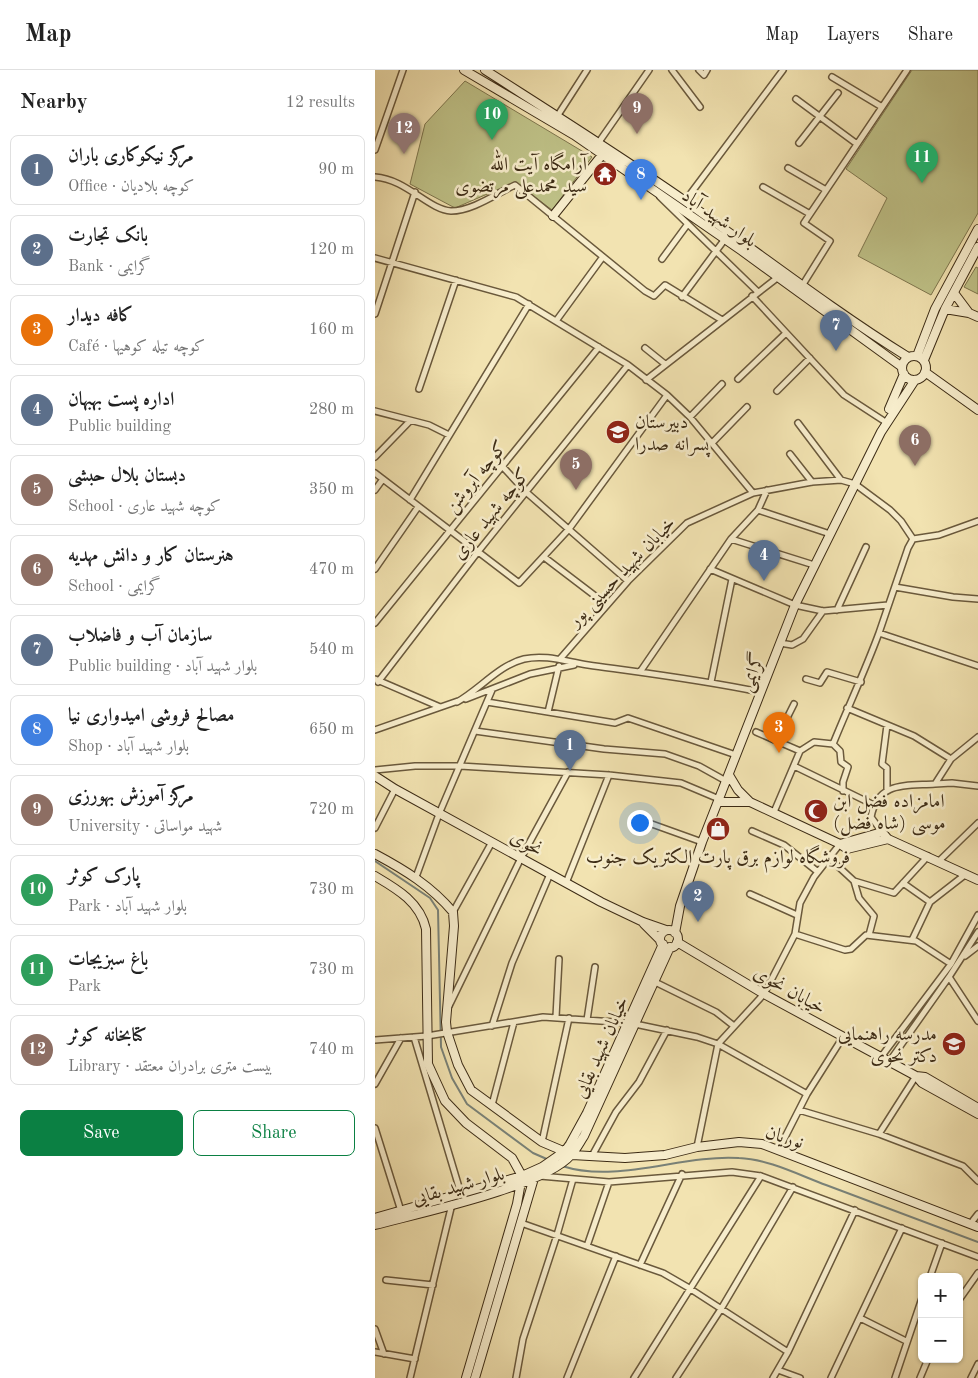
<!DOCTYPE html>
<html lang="en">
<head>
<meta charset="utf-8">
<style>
  :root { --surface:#fff; --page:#f6f6f6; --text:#222; --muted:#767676; --line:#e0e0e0; --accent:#0b8043 }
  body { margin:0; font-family:"Old Standard TT",Amiri,serif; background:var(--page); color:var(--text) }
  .controls { position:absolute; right:15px; bottom:15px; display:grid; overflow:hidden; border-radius:8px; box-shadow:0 1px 4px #0004 }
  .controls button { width:45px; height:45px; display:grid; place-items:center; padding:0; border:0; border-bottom:1px solid var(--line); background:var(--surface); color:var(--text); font:25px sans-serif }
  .you { position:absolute; left:264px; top:752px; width:18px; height:18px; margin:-12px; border:4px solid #fff; border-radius:50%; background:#1a73e8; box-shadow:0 0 0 8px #1a73e833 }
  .badge { display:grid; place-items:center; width:32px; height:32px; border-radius:50%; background:var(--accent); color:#fff; font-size:16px; font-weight:700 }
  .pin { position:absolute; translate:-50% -41px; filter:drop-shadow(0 1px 2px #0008) }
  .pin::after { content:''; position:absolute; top:26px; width:18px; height:15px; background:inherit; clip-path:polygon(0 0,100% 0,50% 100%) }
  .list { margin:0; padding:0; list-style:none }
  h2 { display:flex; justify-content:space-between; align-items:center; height:65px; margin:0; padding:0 20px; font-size:21px }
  h2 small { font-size:16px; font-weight:400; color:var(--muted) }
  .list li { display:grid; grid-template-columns:32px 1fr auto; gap:15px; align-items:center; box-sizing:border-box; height:70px; margin:0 10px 10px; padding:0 10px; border:1px solid var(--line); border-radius:8px }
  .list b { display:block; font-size:19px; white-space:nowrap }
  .list p { margin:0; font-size:16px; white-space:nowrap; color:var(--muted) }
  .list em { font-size:16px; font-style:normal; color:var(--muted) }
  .actions { display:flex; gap:10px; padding:15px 20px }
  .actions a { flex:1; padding:11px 0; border:1px solid var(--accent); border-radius:8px; text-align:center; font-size:18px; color:var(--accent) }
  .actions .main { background:var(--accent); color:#fff }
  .map { position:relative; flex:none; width:603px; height:1308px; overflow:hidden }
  header { display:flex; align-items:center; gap:30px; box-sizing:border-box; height:70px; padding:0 25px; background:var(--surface); border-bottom:1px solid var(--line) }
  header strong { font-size:24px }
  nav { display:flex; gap:28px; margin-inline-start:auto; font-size:18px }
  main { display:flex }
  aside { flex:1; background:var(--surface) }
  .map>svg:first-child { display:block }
  .green { fill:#bfc288; stroke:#7e764e }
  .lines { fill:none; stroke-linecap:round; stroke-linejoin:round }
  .stream { stroke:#798177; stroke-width:2 }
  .street-casing { stroke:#6a593c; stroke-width:8 }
  .secondary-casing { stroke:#3c2b15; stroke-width:10 }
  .street { stroke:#f7edcc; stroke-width:5 }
  .secondary { stroke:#f7edcc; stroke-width:8 }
  .labels { text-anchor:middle; stroke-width:5; stroke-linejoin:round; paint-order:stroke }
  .poi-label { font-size:19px; fill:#3c2b15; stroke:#f7edcc; text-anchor:end }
  .street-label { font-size:19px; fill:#3c2b15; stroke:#f7edcc }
</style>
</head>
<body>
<header>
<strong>Map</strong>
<nav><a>Map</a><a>Layers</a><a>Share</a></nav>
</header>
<main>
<aside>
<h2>Nearby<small>12 results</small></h2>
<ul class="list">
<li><span class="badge" style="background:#5c6f8a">1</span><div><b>مرکز نیکوکاری باران</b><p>Office · کوچه بلادیان</p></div><em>90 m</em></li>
<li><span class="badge" style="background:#5c6f8a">2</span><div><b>بانک تجارت</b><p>Bank · گرایمی</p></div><em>120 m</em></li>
<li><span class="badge" style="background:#e8710a">3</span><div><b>کافه دیدار</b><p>Café · کوچه تیله کوهیها</p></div><em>160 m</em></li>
<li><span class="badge" style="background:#5c6f8a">4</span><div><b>اداره پست بهبهان</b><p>Public building</p></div><em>280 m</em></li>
<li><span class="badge" style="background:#8d6e63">5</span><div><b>دبستان بلال حبشی</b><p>School · کوچه شهید عاری</p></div><em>350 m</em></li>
<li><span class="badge" style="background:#8d6e63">6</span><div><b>هنرستان کار و دانش مهدیه</b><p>School · گرایمی</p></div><em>470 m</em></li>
<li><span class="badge" style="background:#5c6f8a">7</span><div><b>سازمان آب و فاضلاب</b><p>Public building · بلوار شهید آباد</p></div><em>540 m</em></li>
<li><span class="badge" style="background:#3f7fe0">8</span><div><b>مصالح فروشی امیدواری نیا</b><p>Shop · بلوار شهید آباد</p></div><em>650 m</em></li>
<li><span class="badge" style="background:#8d6e63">9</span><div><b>مرکز آموزش بهورزی</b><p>University · شهید مواساتی</p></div><em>720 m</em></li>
<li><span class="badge" style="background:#2e9e5b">10</span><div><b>پارک کوثر</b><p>Park · بلوار شهید آباد</p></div><em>730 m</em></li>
<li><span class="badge" style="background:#2e9e5b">11</span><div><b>باغ سبزیجات</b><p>Park</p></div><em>730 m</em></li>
<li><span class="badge" style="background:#8d6e63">12</span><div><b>کتابخانه کوثر</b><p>Library · بیست متری برادران معتقد</p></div><em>740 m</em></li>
</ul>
<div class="actions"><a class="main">Save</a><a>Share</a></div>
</aside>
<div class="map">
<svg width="603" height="1308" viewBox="0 0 603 1308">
  <rect width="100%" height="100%" fill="#f2e3b1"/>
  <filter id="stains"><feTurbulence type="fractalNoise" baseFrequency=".004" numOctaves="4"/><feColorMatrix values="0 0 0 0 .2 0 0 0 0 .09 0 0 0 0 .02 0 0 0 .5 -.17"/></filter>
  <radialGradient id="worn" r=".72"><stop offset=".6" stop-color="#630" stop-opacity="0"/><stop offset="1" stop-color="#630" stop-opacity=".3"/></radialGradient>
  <path class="green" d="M537 0H603V143L556 225 483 186 512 128 471 99Z
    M90 11 217 87 177 140 140 112 80 138 35 114 50 54Z
    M601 197 603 198V224L589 217Z"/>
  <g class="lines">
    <path class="stream" d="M0 791 55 828 63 840 66 977 77 1008 92 1034 158 1083 174 1090
      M187 1096C243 1114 307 1084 364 1088 393 1089 424 1105 451 1115 501 1134 552 1153 603 1172"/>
    <g class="street-casing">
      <path id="street" d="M297 0 325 37
        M324 0 329 5 332 0
        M457 7 507 37
        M421 29 482 74
        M183 45 212 0
        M224 72 274 0
        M424 73 463 23
        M0 80 28 0
        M413 98 451 120
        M0 107C31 109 54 140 76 141 97 141 121 124 140 115L270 221 279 226 290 215 347 250
        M388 117 435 144
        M285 127 383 222
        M310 131 408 0
        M0 188 141 227 253 295 292 325 315 347 378 423
        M287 189 312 155
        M427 216 455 171 429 153 532 0
        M377 226 469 325 509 351
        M307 227 350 169
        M0 244 40 122
        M181 251 227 188
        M270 278 290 294
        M363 309 411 263
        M271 310 402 208
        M44 319 81 210
        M402 321 435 288
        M0 341 54 355 74 365
        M315 347 347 314
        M423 353 466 410
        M338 372 372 337
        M415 384 437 412
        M0 387 35 351
        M127 396 151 422 253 511
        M0 403 144 513 194 459 292 325
        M0 420 8 409
        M35 430 154 234
        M383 440 455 464
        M356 469 439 495
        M538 469 533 478 504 563 603 596
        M538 469 564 465 603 451
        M169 487 232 535
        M0 499 43 437
        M335 499 420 535 448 541 513 535
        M520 517 578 527 603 529
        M462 540 491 477
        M0 553 224 277
        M405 573 417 575 428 569 448 541
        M185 589 253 511 312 453 378 423 437 412 466 410 480 414 515 440 526 451 538 469
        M265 602 356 469 383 440 392 420
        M0 609 65 637
        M431 609 445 613 452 602 486 612
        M3 612 102 483 253 295
        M336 612 357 509
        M91 629 155 604 199 595
        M82 632C104 620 124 595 149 589 171 584 192 592 213 595 271 603 328 610 385 622
        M112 632 240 653 253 648 361 685
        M472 638 539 666 576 689
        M173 642 184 596
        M0 660 83 631
        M100 661 229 679 290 684 324 696 351 711
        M381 662 425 681
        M401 670 419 634
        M458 674 465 681 466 692 473 697 468 712V721
        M419 696 499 735
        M0 700 40 696H85L234 705 306 713 344 729
        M560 714 577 713 603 716
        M512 719V698L507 694 512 655
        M399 742 425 681 439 672 458 674C473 637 490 601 504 563
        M274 753 327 772
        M0 758 20 719
        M377 761 409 775 443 802
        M507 762 496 747C503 711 530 716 560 714L576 689 603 667
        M454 788 479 811 484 828 499 846 494 865
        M564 791 603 753
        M41 807 64 744 117 620
        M479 811 519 823 553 786
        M191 813 234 705
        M528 813 555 832
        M375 824 422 845
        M78 842 117 772
        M420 864 470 880 476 879 491 865 541 871 576 894
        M537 870 555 832 591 804
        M590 886 603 876
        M574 907 603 951
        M278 911 341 942 359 956
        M74 936 146 788 193 702
        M181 947 184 889
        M212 950 220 897
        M260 954 322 967 343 974 432 1024
        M117 956 137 893 175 804
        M39 967 86 1124
        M0 970 52 966 168 947 254 953
        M506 987 576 894 603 845
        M514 992 574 907 603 862
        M0 1014 26 968
        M117 1035 139 952
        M424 1040 504 1064 588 1096 603 1111
        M0 1058 26 1141
        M504 1064 541 1006
        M167 1072 194 948
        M322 1077 343 974 389 924 420 864 425 833 439 807 465 774
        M404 1079 432 1024 468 967
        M217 1086 241 1042 264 1012 292 960
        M165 1106 234 1112 357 1102 386 1106 603 1187
        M146 1153 288 1203 314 1218 413 1282
        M596 1153 603 1144
        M212 1176 234 1112
        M265 1195 307 1104
        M555 1207 567 1173
        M11 1210 58 1215
        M584 1230 603 1203
        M485 1248 531 1271
        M0 1259 9 1284
        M0 1282 40 1289
        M403 1300 425 1308
        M35 1308 77 1134
        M141 1308 148 1269 182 1165 198 1109
        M192 1308 241 1186
        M259 1308 386 1106
        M301 1308 346 1239 418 1117
        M398 1308 413 1282 480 1140
        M456 1308 527 1158
        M520 1308 547 1228
        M545 1308 553 1289
        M596 1308 603 1294"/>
    </g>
    <g class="secondary-casing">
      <path id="secondary" d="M89 0 199 65 367 181 527 297
        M110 0C177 43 244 85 310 131 384 183 456 239 533 287
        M178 146 227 85
        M579 223 594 243
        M570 239 594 243 603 247
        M542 286 560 239 603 159
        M527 298a12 12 0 1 1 24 0a12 12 0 1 1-24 0Z
        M549 290 570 239 603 177
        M550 302 603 340
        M514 339 529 304
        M354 705 363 720 375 732
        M0 706 20 719 226 832 268 852 291 860
        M343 732H375L465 774
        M513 769 472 779 465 774 507 762 513 769 603 810
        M0 784C30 800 56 816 78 842L79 856 71 952 72 962 83 995 96 1020 167 1072 193 1083
        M0 806C22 819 45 832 51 859L53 994 70 1031 91 1053 137 1088 147 1106 142 1134 91 1308
        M269 854 285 870
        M285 869a9 9 0 1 1 18 0a9 9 0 1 1-18 0Z
        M300 863 305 836 327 772 420 535 506 362 540 310
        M302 872 389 924 541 1006 550 1007 603 1038
        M541 1006 547 1013 603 1044
        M197 1085 250 1088 290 1085 322 1077 364 1072 387 1074 603 1157
        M0 1148 147 1106 167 1097 190 1081 195 1074 212 1043 288 874
        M0 1155C45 1143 168 1117 196 1085 201 1080 205 1072 209 1066L295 877
        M100 1308 159 1108"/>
    </g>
    <use href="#street" class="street"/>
    <use href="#secondary" class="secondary"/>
  </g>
  <defs>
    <g id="temple-disc" transform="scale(1.25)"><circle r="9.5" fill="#8f2418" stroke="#f7edcc"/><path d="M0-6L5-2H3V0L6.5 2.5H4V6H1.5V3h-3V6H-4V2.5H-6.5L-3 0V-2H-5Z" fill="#fff"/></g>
    <g id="school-disc" transform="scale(1.25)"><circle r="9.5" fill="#8f2418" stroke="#f7edcc"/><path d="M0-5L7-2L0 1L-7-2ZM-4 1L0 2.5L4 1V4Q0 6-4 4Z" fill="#fff"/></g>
    <g id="mosque-disc" transform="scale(1.25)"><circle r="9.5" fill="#8f2418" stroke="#f7edcc"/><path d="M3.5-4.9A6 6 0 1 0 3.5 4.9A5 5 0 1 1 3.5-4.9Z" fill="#fff"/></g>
    <g id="shop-disc" transform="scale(1.25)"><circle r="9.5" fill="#8f2418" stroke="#f7edcc"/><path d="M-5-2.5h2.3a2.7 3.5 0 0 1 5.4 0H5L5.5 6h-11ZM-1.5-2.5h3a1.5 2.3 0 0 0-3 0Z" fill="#fff"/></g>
  </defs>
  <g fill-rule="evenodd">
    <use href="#temple-disc" x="230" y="104"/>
    <use href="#school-disc" x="243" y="362"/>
    <use href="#mosque-disc" x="441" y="741"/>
    <use href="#shop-disc" x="343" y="759"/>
    <use href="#school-disc" x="579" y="974"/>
  </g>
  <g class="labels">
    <g class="poi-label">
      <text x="212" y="100">آرامگاه آیت الله<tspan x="212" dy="22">سید محمدعلی مرتضوی</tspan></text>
      <text x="260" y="358" text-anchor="start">دبیرستان<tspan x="260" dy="22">پسرانه صدرا</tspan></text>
      <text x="458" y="737" text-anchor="start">امامزاده فضل ابن<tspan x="458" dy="22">موسی (شاه فضل)</tspan></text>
      <text x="343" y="793" text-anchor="middle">فروشگاه لوازم برق پارت الکتریک جنوب</text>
      <text x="562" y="970">مدرسه راهنمایی<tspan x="562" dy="22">دکتر نحوی</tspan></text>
    </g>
    <g class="street-label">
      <text transform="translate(345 147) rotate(35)" y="7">بلوار شهید آباد</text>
      <text transform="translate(100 406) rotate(-51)" y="7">کوچه آبروشن</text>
      <text transform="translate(115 443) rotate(-51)" y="7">کوچه شهید عاری</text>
      <text transform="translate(246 501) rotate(-46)" y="7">خیابان شهید حسینی پور</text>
      <text transform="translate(376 602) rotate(-69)" y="7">گرایمی</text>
      <text transform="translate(152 772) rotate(29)" y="7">نحوی</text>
      <text transform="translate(415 919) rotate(29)" y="7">خیابان نحوی</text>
      <text transform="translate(225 977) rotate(-66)" y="7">خیابان شهید بقایی</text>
      <text transform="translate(410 1066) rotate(17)" y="7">نوریان</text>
      <text transform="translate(83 1115) rotate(-16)" y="7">بلوار شهید بقایی</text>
    </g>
  </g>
  <rect width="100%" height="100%" filter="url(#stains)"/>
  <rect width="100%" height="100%" fill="url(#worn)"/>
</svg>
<div class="controls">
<button>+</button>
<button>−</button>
</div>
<div class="you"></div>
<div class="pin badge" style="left:195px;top:701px;background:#5c6f8a">1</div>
<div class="pin badge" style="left:323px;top:852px;background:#5c6f8a">2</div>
<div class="pin badge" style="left:404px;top:683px;background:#e8710a">3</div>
<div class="pin badge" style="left:389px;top:511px;background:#5c6f8a">4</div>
<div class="pin badge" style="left:201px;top:420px;background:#8d6e63">5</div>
<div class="pin badge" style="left:540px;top:396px;background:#8d6e63">6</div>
<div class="pin badge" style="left:461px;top:281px;background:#5c6f8a">7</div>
<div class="pin badge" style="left:266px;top:130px;background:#3f7fe0">8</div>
<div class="pin badge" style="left:262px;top:64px;background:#8d6e63">9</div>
<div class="pin badge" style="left:117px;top:70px;background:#2e9e5b">10</div>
<div class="pin badge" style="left:547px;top:113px;background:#2e9e5b">11</div>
<div class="pin badge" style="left:29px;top:84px;background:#8d6e63">12</div>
</div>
</main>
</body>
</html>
